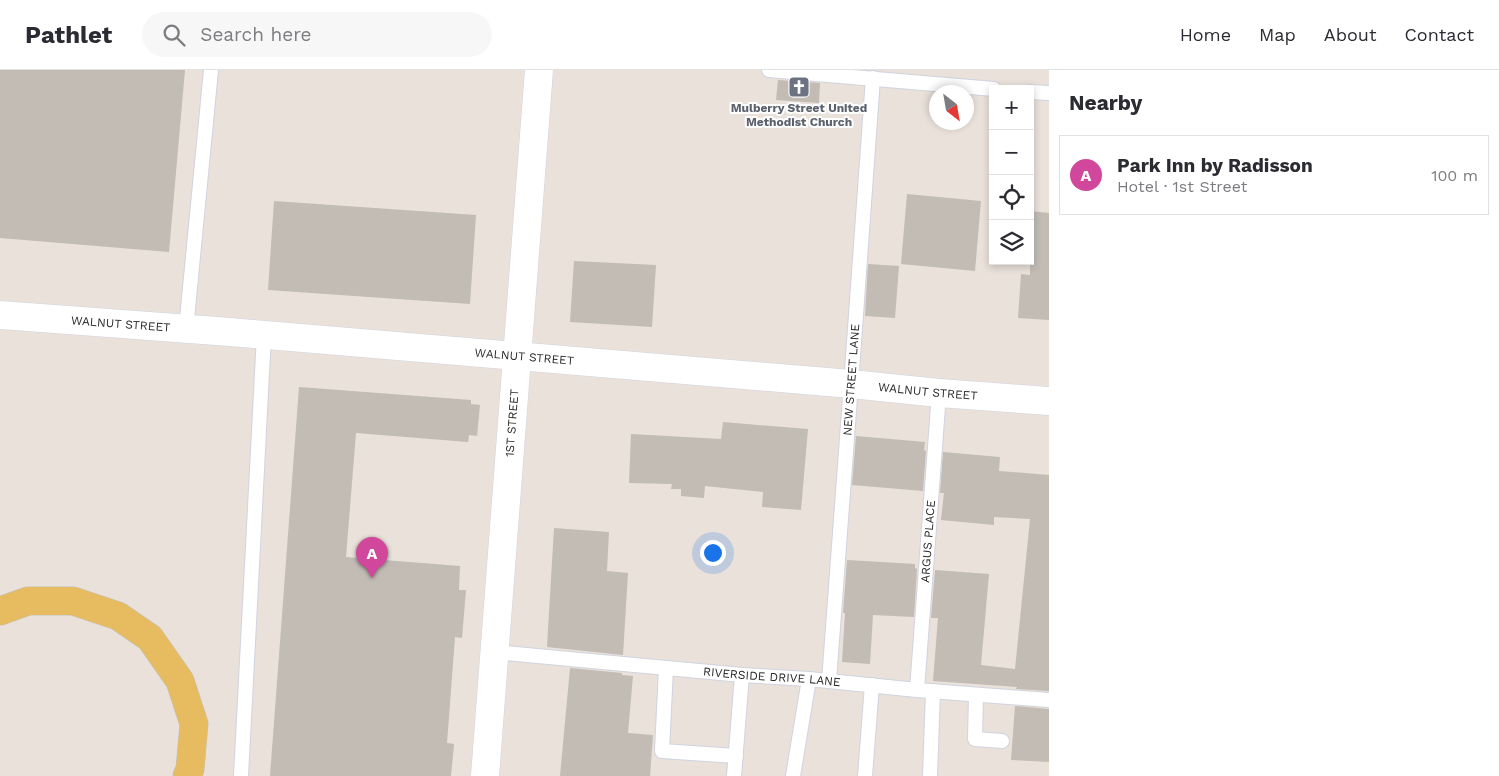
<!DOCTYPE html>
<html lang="en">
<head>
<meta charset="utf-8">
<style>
  :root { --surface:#fff; --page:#f7f7f7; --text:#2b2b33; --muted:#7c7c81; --line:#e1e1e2; --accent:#4172ef }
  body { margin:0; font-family:"Work Sans",sans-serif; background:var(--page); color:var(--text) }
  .controls { position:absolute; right:15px; top:15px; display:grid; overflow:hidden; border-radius:0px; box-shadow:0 2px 8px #0003 }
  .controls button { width:45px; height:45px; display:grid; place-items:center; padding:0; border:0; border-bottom:1px solid var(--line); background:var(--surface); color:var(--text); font:25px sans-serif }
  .compass { position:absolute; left:929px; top:15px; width:45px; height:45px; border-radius:50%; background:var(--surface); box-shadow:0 2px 8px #0003; rotate:149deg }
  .you { position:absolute; left:712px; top:482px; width:18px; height:18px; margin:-12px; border:4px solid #fff; border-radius:50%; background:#1a73e8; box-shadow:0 0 0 8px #1a73e833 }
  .badge { display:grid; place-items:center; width:32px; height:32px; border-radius:50%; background:var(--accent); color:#fff; font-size:16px; font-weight:700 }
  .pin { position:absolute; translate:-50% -41px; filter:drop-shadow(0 1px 2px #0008) }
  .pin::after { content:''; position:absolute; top:26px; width:18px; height:15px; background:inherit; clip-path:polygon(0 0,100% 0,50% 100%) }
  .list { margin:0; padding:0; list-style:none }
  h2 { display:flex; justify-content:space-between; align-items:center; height:65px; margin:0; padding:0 20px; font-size:21px }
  h2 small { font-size:16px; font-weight:400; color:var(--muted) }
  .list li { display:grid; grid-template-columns:32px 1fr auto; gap:15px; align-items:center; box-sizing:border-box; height:80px; margin:0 10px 10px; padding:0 10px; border:1px solid var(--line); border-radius:0px }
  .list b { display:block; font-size:19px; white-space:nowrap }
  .list p { margin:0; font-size:16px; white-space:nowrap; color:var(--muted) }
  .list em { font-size:16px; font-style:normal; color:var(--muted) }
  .icon { flex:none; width:28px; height:28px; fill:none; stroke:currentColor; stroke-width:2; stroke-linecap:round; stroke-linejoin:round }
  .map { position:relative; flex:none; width:1049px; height:706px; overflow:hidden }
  header { display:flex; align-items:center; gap:30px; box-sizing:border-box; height:70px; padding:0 25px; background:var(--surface); border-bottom:1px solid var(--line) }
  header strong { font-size:24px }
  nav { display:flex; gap:28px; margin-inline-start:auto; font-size:18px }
  .search { width:350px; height:45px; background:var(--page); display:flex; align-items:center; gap:12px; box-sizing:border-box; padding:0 18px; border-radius:28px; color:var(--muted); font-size:19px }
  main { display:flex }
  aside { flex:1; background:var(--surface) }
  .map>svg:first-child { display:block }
  .building { fill:#c2bcb5 }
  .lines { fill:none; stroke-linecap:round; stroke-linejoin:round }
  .service-casing { stroke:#cfd4e0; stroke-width:16 }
  .tertiary-casing { stroke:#cfd4e0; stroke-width:29 }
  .primary-casing { stroke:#c3c3c3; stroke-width:29 }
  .service { stroke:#fff; stroke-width:14 }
  .tertiary { stroke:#fff; stroke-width:28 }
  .primary { stroke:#e7bb60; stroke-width:28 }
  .labels { text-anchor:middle; stroke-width:4; stroke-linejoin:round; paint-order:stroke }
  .worship-label { font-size:12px; font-weight:bold; fill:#5b616d; stroke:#fff }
  .street-label { font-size:12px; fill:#272727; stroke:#fff }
</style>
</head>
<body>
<header>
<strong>Pathlet</strong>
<div class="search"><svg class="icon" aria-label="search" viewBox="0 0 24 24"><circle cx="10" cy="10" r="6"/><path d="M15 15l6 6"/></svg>Search here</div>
<nav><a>Home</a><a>Map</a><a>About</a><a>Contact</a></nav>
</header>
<main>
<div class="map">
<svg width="1049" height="706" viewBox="0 0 1049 706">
  <rect width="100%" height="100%" fill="#e9e1da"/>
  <path class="building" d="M0 0H185L169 182 0 168Z
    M778 10 820 13 819 33 776 30Z
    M907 124 981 131 975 201 901 194Z
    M274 131 476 145 470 234 268 220Z
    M1030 141 1049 143V250L1018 248 1021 204 1030 205Z
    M574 191 656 195 652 257 570 252Z
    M868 194 899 196 895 248 865 246Z
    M299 317 471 330V334L480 335 477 366 469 365 468 372 356 363 346 487 460 496 459 520H466L462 568 455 567 447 673 454 674 451 706H270Z
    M723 352 808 359 801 440 762 437 763 422 705 416 704 428 681 426V419H671L672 414 629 413 631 364 721 369Z
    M856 366 925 372 924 380 926 381 923 421 852 415Z
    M943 382 1000 387 999 401 1049 405V621L1016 619 1017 617 933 611 938 548H931L935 500 989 504 981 595 1015 599 1030 449 994 447V455L941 450 944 423H940Z
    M554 458 609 462 607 501 628 503 623 585 547 577Z
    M847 490 915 494V498L917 499 914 547 873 545 870 594 842 592 845 543H843Z
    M570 598 622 603V605L633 606 628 663 653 665 650 706H560Z
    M1015 636 1049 639V692L1011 690Z"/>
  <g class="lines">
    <g class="service-casing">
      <g id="service">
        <path d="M769 0 994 19"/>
        <path d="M1030 22 1049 23"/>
        <path d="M186 259 211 0"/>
        <path id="s1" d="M495 582 742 605 809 609 917 620 1049 630"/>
        <path d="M666 598 662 681 736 686"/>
        <path id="s2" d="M829 611 851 314 873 8"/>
        <path id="s3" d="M917 620 939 323"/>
        <path d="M976 625 975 669 1002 671"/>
        <path d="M241 706 264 265"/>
        <path d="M734 706 742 605"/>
        <path d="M793 706 809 609"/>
        <path d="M865 706 872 615"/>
        <path d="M930 706 933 621"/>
      </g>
    </g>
    <g class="tertiary-casing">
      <g id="tertiary">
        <path id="s4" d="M0 245 230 262 851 314 939 323 1049 331"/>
        <path id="s5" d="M485 706 539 0"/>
      </g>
    </g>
    <g class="primary-casing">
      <path id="primary" d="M0 541 28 531H73L118 546 150 568 180 611 194 654 190 699 187 706"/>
    </g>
    <use href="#service" class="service"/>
    <use href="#tertiary" class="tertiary"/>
    <use href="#primary" class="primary"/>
  </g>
  <defs>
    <g id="church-square" transform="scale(1.125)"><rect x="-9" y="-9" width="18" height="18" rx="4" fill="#6b7280" stroke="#fff"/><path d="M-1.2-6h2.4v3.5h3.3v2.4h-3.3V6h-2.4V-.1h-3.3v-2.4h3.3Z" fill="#fff"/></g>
  </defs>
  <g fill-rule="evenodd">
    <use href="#church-square" x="799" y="17"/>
  </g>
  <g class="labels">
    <g class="worship-label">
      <text x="799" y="42">Mulberry Street United<tspan x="799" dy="14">Methodist Church</tspan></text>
    </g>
    <g class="street-label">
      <text dy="4" stroke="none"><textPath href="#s4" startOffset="121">WALNUT STREET</textPath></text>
      <text dy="4" stroke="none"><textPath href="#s4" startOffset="526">WALNUT STREET</textPath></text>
      <text dy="4" stroke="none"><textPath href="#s2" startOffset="302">NEW STREET LANE</textPath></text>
      <text dy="4" stroke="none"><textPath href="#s4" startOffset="931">WALNUT STREET</textPath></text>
      <text dy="4" stroke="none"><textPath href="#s5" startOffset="354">1ST STREET</textPath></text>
      <text dy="4" stroke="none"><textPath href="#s3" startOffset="149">ARGUS PLACE</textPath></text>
      <text dy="4" stroke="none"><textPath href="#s1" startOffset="278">RIVERSIDE DRIVE LANE</textPath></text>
    </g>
  </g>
</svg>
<div class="controls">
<button>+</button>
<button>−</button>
<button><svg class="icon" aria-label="locate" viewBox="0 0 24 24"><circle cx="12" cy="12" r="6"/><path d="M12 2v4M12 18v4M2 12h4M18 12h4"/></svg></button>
<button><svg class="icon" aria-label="layers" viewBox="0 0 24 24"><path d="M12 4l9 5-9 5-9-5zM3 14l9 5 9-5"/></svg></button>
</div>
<svg class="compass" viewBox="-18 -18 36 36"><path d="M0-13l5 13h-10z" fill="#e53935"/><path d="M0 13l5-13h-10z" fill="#7c7c81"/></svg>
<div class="you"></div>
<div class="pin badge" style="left:372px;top:508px;background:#d1479c">A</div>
</div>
<aside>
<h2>Nearby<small></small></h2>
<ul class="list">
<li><span class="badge" style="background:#d1479c">A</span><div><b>Park Inn by Radisson</b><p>Hotel · 1st Street</p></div><em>100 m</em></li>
</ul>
</aside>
</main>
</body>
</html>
